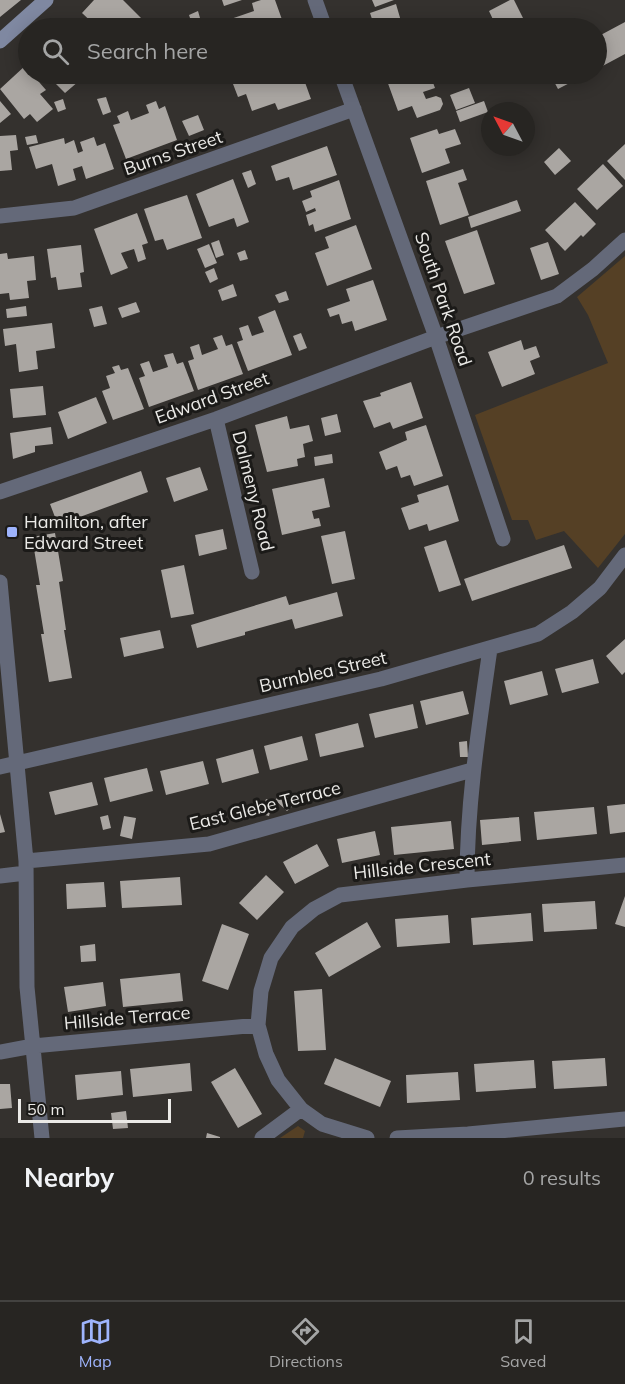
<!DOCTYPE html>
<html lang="en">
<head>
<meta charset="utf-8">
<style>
  :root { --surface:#272522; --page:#2f2d2a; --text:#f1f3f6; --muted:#a4a5a5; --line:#434240; --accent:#9eb4fd }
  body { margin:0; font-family:Mulish,sans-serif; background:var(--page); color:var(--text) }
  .compass { position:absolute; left:481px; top:102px; width:54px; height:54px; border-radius:50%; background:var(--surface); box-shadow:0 3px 15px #0003; rotate:311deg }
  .scale { position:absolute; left:18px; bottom:15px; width:153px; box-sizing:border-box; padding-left:6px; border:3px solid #ebeae7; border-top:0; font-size:16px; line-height:21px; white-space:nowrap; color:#ebeae7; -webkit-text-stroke:4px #1b1a18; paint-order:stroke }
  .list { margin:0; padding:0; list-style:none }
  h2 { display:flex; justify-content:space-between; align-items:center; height:78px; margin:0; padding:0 24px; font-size:26px }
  h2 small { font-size:20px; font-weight:400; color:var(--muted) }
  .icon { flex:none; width:33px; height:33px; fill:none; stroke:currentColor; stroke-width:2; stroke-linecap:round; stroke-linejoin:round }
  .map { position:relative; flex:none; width:625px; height:1138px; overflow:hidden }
  .search { position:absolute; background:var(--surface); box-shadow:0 3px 15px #0003; left:18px; right:18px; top:18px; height:66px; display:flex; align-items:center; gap:15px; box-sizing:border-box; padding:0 21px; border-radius:33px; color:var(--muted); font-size:22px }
  .sheet { height:162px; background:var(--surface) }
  nav { display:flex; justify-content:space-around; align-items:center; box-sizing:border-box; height:84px; border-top:2px solid var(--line); background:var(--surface); font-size:16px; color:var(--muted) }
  nav a { display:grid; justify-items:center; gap:3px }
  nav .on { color:var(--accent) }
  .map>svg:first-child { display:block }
  .green { fill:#554025 }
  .building { fill:#aaa6a2 }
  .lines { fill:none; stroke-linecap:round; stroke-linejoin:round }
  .street { stroke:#646979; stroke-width:15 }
  .secondary { stroke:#7f88a1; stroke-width:15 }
  .poi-dot { fill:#9eb4fd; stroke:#1b1a18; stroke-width:2 }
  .labels { text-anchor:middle; stroke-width:6; stroke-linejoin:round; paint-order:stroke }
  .street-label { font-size:18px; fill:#ebeae7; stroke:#1b1a18 }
  .poi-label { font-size:18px; fill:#ebeae7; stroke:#1b1a18; text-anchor:start }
</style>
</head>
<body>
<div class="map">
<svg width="625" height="1138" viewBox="0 0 625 1138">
  <rect width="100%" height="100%" fill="#34312e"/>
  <path class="green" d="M625 256V534L598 568 564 531 536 540 528 520H512L475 415 608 363 588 315 577 297Z
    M298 1126 305 1131 303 1138H280Z"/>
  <path class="building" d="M0 0H21L0 17Z
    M94 0H123L141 18 132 28H98L82 13Z
    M222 0H242L224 6Z
    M261 0H275L285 28H224L222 22 254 11 252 3Z
    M372 0H394L375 7Z
    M510 0H514L528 28H497L489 11Z
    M396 4 403 28H371L369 24 373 22 370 13Z
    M198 11 200 18 191 21 189 15Z
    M170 21 173 28H160L159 25Z
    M196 22 199 28H190L188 25Z
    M463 22 464 28H442Z
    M625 22V54L597 69V37Z
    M26 65 28 69V74H32L46 90 40 94 53 109 37 122 30 114 24 119 0 89Z
    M46 74H72L79 81 65 93Z
    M170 74H187L189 78 174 84Z
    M232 74H252L234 80Z
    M267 74H302L311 99 278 110 275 103 252 111 246 94 238 97 233 84Z
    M399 74H417L420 82 431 77 435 88 423 92 426 99 436 96 441 98 443 104 440 110 417 118 412 106 398 111 386 78Z
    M550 74H587L558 89Z
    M469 88 475 103 456 110 450 95Z
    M106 97 111 112 103 115 97 99Z
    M63 99 66 109 58 112 54 102Z
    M0 101 11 114 0 123Z
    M156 101 159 109 165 106 177 140 126 159 113 125 120 123 117 116 128 111 131 120 149 113 146 105Z
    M484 101 488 112 460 122 456 111Z
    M198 115 204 130 189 136 182 121Z
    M437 129 439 134 455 129 461 144 445 149 450 163 422 173 410 138Z
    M16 135 18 150 10 151 12 170 0 171V136Z
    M36 135 38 143 27 145 25 137Z
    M94 137 97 146 105 143 114 169 86 179 82 166 73 169 76 180 58 186 52 164 36 169 29 147 64 138 65 144 74 140 78 153 83 151 80 142Z
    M625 144V180L607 161Z
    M327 146 337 175 293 190 289 177 276 181 271 166Z
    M559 148 571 161 555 175 544 162Z
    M603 164 623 186 597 210 577 189Z
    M463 169 467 180 458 183 469 215 440 225 426 181Z
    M251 170 256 184 248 188 242 173Z
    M233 179 249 222 237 227 234 218 209 227 196 194Z
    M339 180 351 219 315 232 313 224 309 226 306 215 316 211 315 208 306 212 302 201 312 197 310 191Z
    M187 195 202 238 167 250 163 239 155 241 144 209Z
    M517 200 521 211 471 228 468 217Z
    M575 202 596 224 583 237 581 235 565 251 545 230Z
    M137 213 148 243 142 245 146 259 138 262 134 249 121 253 128 268 111 275 94 229Z
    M356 225 372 269 327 286 315 253 329 248 325 237Z
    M477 230 495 284 464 294 445 241Z
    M219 240 224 255 216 258 211 243Z
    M548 242 559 274 541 280 530 248Z
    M209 244 217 263 205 268 197 249Z
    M81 245 84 272 80 273 82 287 58 290 56 277 51 278 47 249Z
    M245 250 248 259 240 261 237 253Z
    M7 253 8 259 34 256 36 280 27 281 29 298 10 300 9 293 0 294V254Z
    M214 268 218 279 210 283 205 272Z
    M373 280 387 320 355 331 352 321 342 324 339 314 330 317 327 309 350 301 346 289Z
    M233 284 237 296 222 301 218 290Z
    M286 291 289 300 279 303 275 295Z
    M136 302 140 312 122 318 118 308Z
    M26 306 27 316 7 318 6 309Z
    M102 306 107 324 94 327 89 309Z
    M275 310 292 355 248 371 237 342 243 340 239 328 248 325 252 336 264 332 258 317Z
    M52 323 55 348 36 351 38 369 19 372 16 344 5 346 3 329Z
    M301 333 307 348 299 351 293 336Z
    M222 335 226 346 232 344 243 374 198 390 188 361 194 359 190 347 199 344 202 355 218 349 213 338Z
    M521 340 524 350 536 346 540 357 530 361 535 374 502 387 488 352Z
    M173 353 177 364 183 362 194 391 149 407 139 378 145 376 140 364 149 361 153 372 168 367 164 355Z
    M119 365 121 370 128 368 144 409 113 420 102 391 110 388 106 376 115 373 112 367Z
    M411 382 423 418 393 429 390 422 374 428 363 401 381 396 380 393Z
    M43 386 46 415 13 418 10 389Z
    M96 397 107 423 68 439 58 412Z
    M337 414 341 432 325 436 321 418Z
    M287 416 290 429 309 425 313 441 303 444 305 457 297 459 298 466 267 472 255 425Z
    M426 425 443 476 414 486 410 475 401 478 397 466 386 470 379 452 407 440 405 432Z
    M51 427 53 444 35 446V452L13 459 10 433Z
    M332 454 333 463 315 466 314 457Z
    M200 467 208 490 174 502 166 478Z
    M141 471 148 492 58 525 50 504Z
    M324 478 330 507 312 511 314 519 319 518 321 526 282 535 272 489Z
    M448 485 459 521 429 531 427 524 409 530 401 508 419 502 417 495Z
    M223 529 227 549 199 556 195 535Z
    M345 531 355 579 332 584 321 536Z
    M55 533 63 581 59 582 66 630H64L72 678 49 682 41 634H44L36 585H40L32 537Z
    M446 540 461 585 439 592 424 547Z
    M564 545 572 568 472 601 464 579Z
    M184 565 194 614 171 618 161 570Z
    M337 592 343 616 295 629 292 619 245 632V635L197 648 191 625 286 596 289 605Z
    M160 630 164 648 124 657 120 638Z
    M625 639V672L622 675 606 656Z
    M593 659 599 683 562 693 555 669Z
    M542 671 548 695 510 705 504 681Z
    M463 691 469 714 426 725 420 701Z
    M413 704 418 728 375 738 369 714Z
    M358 723 364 747 320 757 315 734Z
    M302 736 308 760 270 770 264 746Z
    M467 741 468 757H460L459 742Z
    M253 749 259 773 222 783 216 759Z
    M203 761 209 784 166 795 160 771Z
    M147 768 153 791 110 802 104 778Z
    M92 782 98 805 55 815 49 792Z
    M283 792 295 804 287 811 275 800Z
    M266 799 273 801 269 816 261 814Z
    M625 804V832L610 834 607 806Z
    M594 807 597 834 537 840 534 812Z
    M0 814 5 832 0 833Z
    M108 815 111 828 103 830 100 817Z
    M124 816 136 818 132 839 120 836Z
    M519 817 521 841 482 845 480 820Z
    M451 821 454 849 394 855 391 827Z
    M375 831 380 855 342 863 337 839Z
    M317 844 329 866 295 884 283 862Z
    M266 875 284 892 257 920 239 903Z
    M180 877 182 905 122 908 120 881Z
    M104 882 106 907 67 909 66 884Z
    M625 896V927L615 924Z
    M595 901 597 929 544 932 542 904Z
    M531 913 533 941 473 945 471 918Z
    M448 915 450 943 397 947 395 919Z
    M367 922 381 947 329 977 315 953Z
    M222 924 249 934 228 990 202 981Z
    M95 944 96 961 81 962 80 946Z
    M180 973 183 1001 123 1007 120 979Z
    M103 982 106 1006 68 1012 64 987Z
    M322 989 326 1050 298 1051 294 991Z
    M335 1058 391 1081 380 1107 324 1084Z
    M605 1058 607 1086 554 1089 552 1061Z
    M534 1060 536 1088 476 1092 474 1064Z
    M190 1063 192 1091 133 1097 130 1069Z
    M235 1068 262 1114 238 1128 211 1082Z
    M121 1071 123 1095 77 1100 75 1075Z
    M458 1072 460 1100 407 1103 406 1075Z
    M0 1084H10L12 1108 0 1109Z
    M126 1111 128 1128 113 1129 111 1113Z
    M207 1133 220 1137V1138H206Z"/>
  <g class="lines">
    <path class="street" d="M315 0 325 28
      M341 74 436 337 503 539
      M0 216 74 208 354 109
      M216 419 252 572
      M0 492 216 419 436 337 557 296 593 269 625 240
      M0 582 26 861 27 987 42 1138
      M0 767 381 679 538 634 572 612 600 588 625 555
      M26 861 209 844 472 770
      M0 876 26 873
      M467 880C467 802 479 726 490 649
      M0 1052 33 1046 258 1025
      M262 1138 301 1109
      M367 1138 322 1124 301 1109 278 1080 266 1054 258 1025 261 991 271 958 292 927 314 909 340 895 467 880 625 865
      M397 1138 468 1134 625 1119"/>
    <path class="secondary" d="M0 41 46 0"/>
  </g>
  <rect class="poi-dot" x="6" y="526" width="12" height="12" rx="3"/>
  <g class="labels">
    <g class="street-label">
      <text transform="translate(173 153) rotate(-19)" y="6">Burns Street</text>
      <text transform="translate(443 299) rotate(71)" y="6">South Park Road</text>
      <text transform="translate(212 398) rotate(-20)" y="6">Edward Street</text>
      <text transform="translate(253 491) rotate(76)" y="6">Dalmeny Road</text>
      <text transform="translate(323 672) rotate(-13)" y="6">Burnblea Street</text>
      <text transform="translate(265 806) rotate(-14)" y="6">East Glebe Terrace</text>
      <text transform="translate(422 866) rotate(-6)" y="6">Hillside Crescent</text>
      <text transform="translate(127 1018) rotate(-5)" y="6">Hillside Terrace</text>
    </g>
    <g class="poi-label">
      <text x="24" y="528">Hamilton, after<tspan x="24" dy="21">Edward Street</tspan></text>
    </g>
  </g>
</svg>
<svg class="compass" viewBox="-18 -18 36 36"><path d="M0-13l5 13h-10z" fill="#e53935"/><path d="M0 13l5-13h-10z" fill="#a4a5a5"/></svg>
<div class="scale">50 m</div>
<div class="search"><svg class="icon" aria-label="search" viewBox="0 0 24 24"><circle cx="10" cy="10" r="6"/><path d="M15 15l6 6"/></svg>Search here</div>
</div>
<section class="sheet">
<h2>Nearby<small>0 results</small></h2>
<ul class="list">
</ul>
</section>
<nav>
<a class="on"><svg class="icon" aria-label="map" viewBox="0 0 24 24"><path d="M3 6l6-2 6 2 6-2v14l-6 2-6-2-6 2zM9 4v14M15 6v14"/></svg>Map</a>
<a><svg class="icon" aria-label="directions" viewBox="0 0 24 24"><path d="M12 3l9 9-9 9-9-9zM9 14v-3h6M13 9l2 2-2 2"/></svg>Directions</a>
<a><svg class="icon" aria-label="saved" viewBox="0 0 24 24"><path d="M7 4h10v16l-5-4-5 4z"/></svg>Saved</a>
</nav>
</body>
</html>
